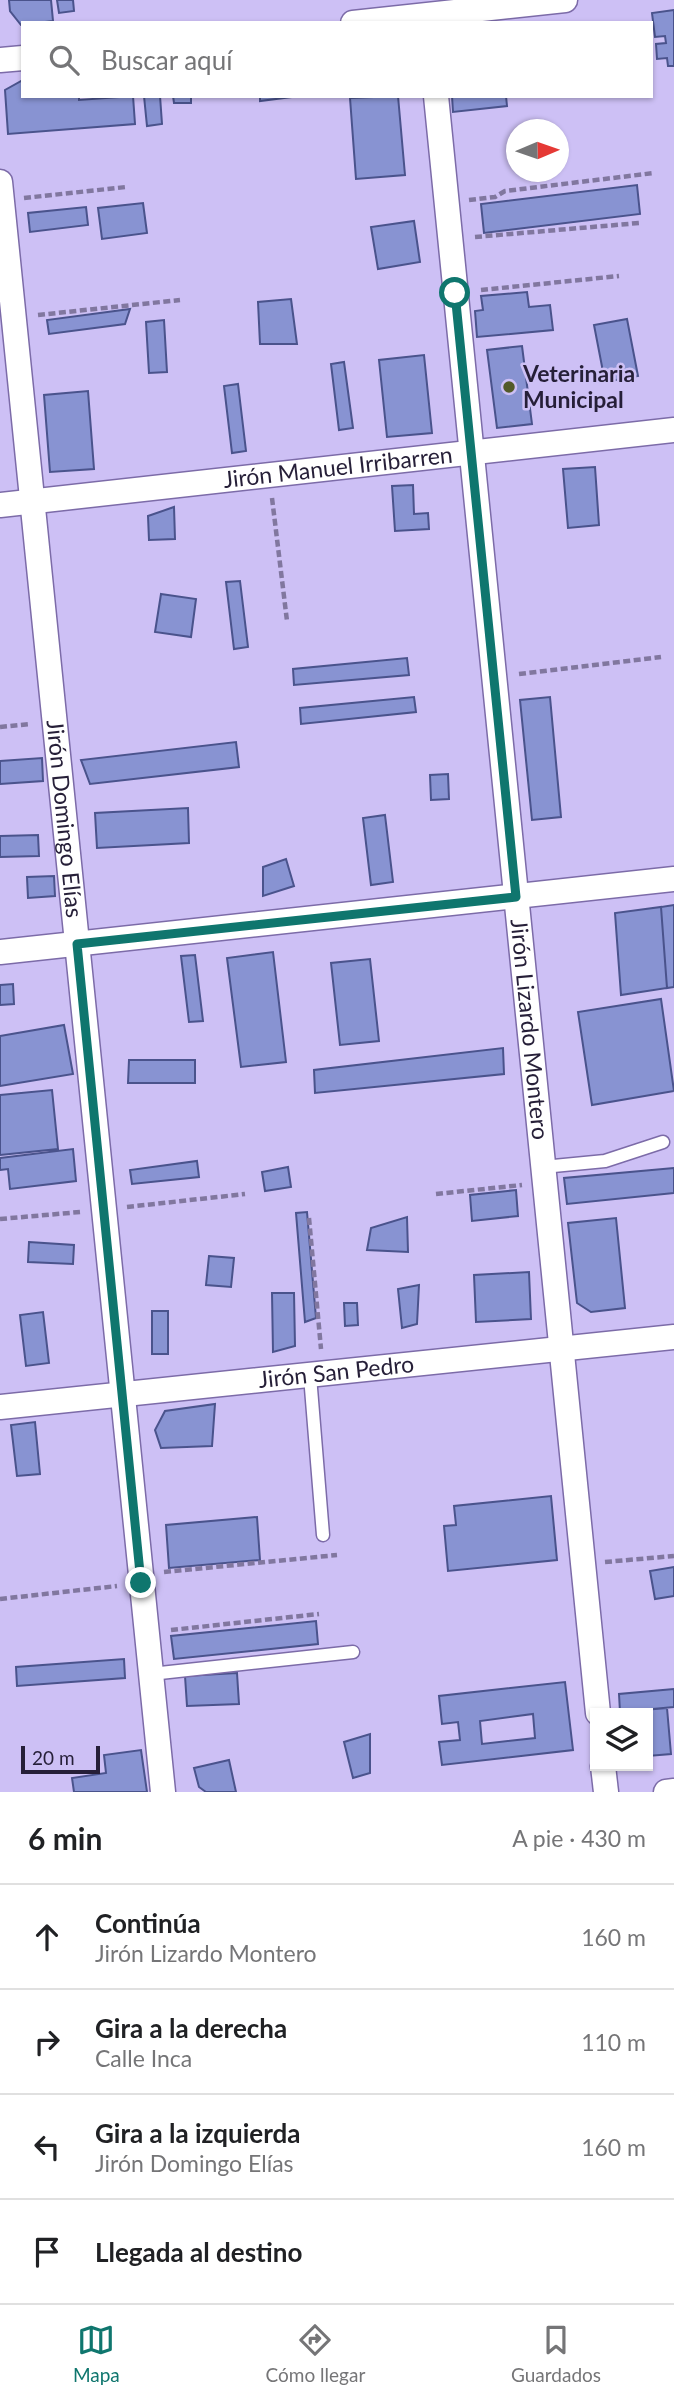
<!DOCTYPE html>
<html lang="es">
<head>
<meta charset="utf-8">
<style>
  :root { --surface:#fff; --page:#f6f6f6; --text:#202124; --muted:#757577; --line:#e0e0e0; --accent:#0f766e }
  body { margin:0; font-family:Lato,sans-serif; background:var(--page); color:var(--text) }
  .controls { position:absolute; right:21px; bottom:21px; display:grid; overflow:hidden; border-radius:0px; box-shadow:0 2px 5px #0004 }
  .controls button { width:63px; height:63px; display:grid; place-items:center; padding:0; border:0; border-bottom:2px solid var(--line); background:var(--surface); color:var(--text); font:35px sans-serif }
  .compass { position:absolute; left:506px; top:119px; width:63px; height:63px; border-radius:50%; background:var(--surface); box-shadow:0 2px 5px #0004; rotate:88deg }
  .scale { position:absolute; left:21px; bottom:18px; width:79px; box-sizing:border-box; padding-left:7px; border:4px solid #261f38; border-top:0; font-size:19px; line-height:24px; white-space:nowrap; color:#261f38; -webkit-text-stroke:5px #cdc0f5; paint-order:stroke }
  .stop { position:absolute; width:21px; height:21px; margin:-16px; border:5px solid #0f766e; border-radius:50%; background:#fff }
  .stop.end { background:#0f766e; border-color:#fff; box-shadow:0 2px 7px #0008 }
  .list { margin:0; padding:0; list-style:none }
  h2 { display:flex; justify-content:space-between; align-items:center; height:91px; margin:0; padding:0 28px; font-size:30px }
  h2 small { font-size:23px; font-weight:400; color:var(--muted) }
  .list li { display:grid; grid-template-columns:46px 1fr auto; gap:21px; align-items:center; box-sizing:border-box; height:105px; padding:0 28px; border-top:2px solid var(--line) }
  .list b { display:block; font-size:26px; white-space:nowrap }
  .list p { margin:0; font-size:23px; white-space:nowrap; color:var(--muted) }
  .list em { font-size:23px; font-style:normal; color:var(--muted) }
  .icon { flex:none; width:38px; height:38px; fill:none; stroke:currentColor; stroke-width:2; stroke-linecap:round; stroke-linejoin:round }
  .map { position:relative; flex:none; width:674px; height:1792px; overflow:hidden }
  .search { position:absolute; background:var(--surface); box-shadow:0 2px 5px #0004; left:21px; right:21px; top:21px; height:77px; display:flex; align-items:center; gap:18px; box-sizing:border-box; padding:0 24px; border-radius:0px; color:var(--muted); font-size:26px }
  .sheet { height:511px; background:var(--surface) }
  nav { display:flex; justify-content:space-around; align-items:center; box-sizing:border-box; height:98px; border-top:2px solid var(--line); background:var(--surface); font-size:19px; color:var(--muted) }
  nav a { display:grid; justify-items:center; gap:4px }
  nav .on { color:var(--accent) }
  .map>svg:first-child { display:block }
  .building { fill:#8893d2; stroke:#4a538c; stroke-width:2; fill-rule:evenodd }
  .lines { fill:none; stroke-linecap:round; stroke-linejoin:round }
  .lane-casing { stroke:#7c6ba8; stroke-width:15 }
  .street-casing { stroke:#7c6ba8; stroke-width:27 }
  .path { stroke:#81779f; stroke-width:4.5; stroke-dasharray:7 3.5; stroke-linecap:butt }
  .lane { stroke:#fff; stroke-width:12 }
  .street { stroke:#fff; stroke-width:24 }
  .route { stroke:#0f766e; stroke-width:9 }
  .poi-dot { fill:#535a29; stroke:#cdc0f5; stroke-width:2.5 }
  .labels { text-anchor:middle; stroke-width:5; stroke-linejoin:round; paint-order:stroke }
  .poi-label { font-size:23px; font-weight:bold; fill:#261f38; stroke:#cdc0f5; text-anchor:start }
  .street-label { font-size:23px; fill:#261f38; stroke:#cdc0f5 }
</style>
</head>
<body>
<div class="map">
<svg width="674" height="1792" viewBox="0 0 674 1792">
  <rect width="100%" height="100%" fill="#cdc0f5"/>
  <path class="building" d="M9 0H51L53 21 21 25 10 11Z
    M57 0H73L74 11 59 13Z
    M674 10V66H668L667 58 657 59 656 44 666 43 665 36 655 37 652 13Z
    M23 80V96H79V100L133 96 135 124 8 134 5 90Z
    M144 96H160L162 124 147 126Z
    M173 96H191V103H174Z
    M260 96H291V97L260 101Z
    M398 96 405 175 356 179 350 98Z
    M452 96H506L507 106 453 112Z
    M637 185 640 214 484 233 481 204Z
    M143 203 147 233 102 239 98 208Z
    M86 207 88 225 30 232 28 213Z
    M414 221 420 262 378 269 371 227Z
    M527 292 529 307 550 305 553 330 477 337 475 311 483 310 481 296Z
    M291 299 297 344H260L258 302Z
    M130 309 125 324 49 334 47 320Z
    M627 319 638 376 605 382 594 325Z
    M164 320 167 372 149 373 146 322Z
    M522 346 532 424 497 428 487 350Z
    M424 355 432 433 387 437 379 360Z
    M344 362 353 428 339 430 331 364Z
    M238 384 246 451 232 453 224 386Z
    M88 391 94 469 50 472 44 395Z
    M595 467 599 525 568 528 563 469Z
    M413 485 414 514 428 513 429 529 395 531 392 486Z
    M174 507 175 539 149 540 148 516Z
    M240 581 248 647 234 649 226 582Z
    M161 594 196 599 191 637 155 632Z
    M407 658 409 675 294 685 293 669Z
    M414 697 416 712 301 724 300 708Z
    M550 697 561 817 532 820 520 700Z
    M236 742 239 767 90 784 81 760Z
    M42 758 43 781 0 784V761Z
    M448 774 449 799 431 800 430 775Z
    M188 808 189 843 97 848 95 813Z
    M385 815 393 882 371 885 363 818Z
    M38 835 39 856 0 857V836Z
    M286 859 294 886 263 896V867Z
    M54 876 55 896 28 898 27 877Z
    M674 905V987L667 988 661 907Z
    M661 907 667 988 621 995 615 913Z
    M273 952 286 1062 241 1067 227 958Z
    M195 955 203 1021 189 1022 181 956Z
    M370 959 379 1041 340 1045 331 963Z
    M13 984 14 1004 0 1005V985Z
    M661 999 674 1091 592 1105 578 1012Z
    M64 1025 73 1074 0 1086V1036Z
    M503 1048 504 1074 315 1093 314 1070Z
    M129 1060H195V1083H128Z
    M52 1090 58 1149 0 1155V1095Z
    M73 1149 76 1181 10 1189 8 1169 0 1170V1158Z
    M197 1161 199 1177 132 1184 130 1170Z
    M288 1167 291 1187 265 1191 262 1172Z
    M674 1168V1193L567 1204 564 1178Z
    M516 1190 518 1216 472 1221 470 1195Z
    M307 1212 316 1318 305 1322 296 1213Z
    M407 1217 408 1252 367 1250 371 1228Z
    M616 1218 625 1308 591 1312 577 1303 568 1223Z
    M29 1242 74 1245 73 1264 28 1262Z
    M209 1256 234 1258 231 1287 206 1285Z
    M529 1272 531 1319 476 1322 474 1275Z
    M419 1285 417 1324 402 1328 398 1289Z
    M272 1293H294L295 1346 273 1352Z
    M344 1303H357L358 1325 345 1326Z
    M152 1311H168V1354H152Z
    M43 1312 49 1363 26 1366 20 1315Z
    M215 1404 212 1446 161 1448 155 1430 165 1411Z
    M35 1422 40 1474 17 1476 11 1425Z
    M551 1496 557 1560 448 1571 444 1526 456 1525 454 1506Z
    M257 1517 260 1560 169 1568 166 1525Z
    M674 1567V1596L655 1599 650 1571Z
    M316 1621 318 1644 174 1659 171 1636Z
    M124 1659 125 1678 17 1686 16 1667Z
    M237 1673 239 1704 187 1706 185 1676Z
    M565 1682 573 1750 442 1765 439 1742 460 1740 458 1722 442 1724 439 1696ZM533 1714 535 1738 482 1744 480 1721Z
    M674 1689V1707L620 1712 619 1694Z
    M667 1708 671 1754 648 1756V1713L620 1712Z
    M370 1734V1773L353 1778 344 1742Z
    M141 1750 147 1792H74L72 1778 106 1773 104 1755Z
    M229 1760 236 1792H206L199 1787 194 1768Z"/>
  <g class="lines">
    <g class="lane-casing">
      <path id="lane" d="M543 1167 605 1161 663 1142
        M310 1376 323 1535
        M151 1674 353 1652"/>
    </g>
    <g class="street-casing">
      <g id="street">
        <path d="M353 23 565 0"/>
        <path d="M0 60 23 58"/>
        <path id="s1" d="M436 96 598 1713"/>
        <path id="s2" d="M0 182 163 1792"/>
        <path id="s3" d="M0 505 674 430"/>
        <path d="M0 952 674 879"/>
        <path id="s4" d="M0 1407 674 1337"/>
        <path d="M603 1766 606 1792"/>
        <path d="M666 1792 674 1791"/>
      </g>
    </g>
    <path class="path" d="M24 198 126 187
      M469 200 495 197 505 191 654 173
      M475 237 639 223
      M481 290 619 276
      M38 315 180 300
      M272 498 287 621
      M519 674 661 657
      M0 727 30 724
      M436 1194 522 1185
      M127 1207 245 1194
      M309 1218 321 1349
      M0 1219 80 1212
      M605 1562 674 1556
      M164 1572 337 1555
      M0 1599 117 1586
      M171 1630 319 1614"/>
    <use href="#lane" class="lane"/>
    <use href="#street" class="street"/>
  </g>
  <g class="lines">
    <path class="route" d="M141 1583 77 944 516 897 455 293"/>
  </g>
  <circle class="poi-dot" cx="509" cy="387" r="7"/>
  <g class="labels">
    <g class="poi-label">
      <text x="523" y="382">Veterinaria<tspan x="523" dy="26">Municipal</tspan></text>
    </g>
    <g class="street-label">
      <text dy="8" stroke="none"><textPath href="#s3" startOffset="340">Jirón Manuel Irribarren</textPath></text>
      <text dy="8" stroke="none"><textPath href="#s2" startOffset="640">Jirón Domingo Elías</textPath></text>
      <text dy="8" stroke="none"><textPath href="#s1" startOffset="938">Jirón Lizardo Montero</textPath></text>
      <text dy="8" stroke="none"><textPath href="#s4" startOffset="338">Jirón San Pedro</textPath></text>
    </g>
  </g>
</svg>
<div class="controls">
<button><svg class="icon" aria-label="layers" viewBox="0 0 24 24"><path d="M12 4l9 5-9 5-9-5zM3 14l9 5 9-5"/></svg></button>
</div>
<svg class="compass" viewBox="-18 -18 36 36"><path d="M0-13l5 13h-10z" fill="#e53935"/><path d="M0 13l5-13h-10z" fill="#757577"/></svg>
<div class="scale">20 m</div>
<div class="stop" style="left:455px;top:293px"></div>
<div class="stop end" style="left:141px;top:1583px"></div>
<div class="search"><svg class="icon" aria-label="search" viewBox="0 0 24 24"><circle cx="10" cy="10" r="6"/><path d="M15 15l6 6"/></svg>Buscar aquí</div>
</div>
<section class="sheet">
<h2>6 min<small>A pie · 430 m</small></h2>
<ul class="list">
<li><svg class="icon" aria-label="ahead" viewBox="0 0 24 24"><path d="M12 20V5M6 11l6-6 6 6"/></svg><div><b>Continúa</b><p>Jirón Lizardo Montero</p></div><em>160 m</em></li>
<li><svg class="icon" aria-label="right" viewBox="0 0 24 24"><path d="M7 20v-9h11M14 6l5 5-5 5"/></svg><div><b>Gira a la derecha</b><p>Calle Inca</p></div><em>110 m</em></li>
<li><svg class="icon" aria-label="left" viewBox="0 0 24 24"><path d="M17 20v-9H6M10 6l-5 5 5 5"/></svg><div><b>Gira a la izquierda</b><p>Jirón Domingo Elías</p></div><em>160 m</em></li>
<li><svg class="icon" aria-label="arrive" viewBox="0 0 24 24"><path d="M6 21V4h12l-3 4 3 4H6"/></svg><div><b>Llegada al destino</b></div></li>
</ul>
</section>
<nav>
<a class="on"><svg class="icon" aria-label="map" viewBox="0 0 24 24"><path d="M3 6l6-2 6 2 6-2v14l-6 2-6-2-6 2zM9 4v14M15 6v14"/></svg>Mapa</a>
<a><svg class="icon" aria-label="directions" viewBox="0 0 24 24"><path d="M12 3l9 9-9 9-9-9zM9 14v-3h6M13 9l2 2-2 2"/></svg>Cómo llegar</a>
<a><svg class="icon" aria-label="saved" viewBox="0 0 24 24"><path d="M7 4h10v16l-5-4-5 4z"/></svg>Guardados</a>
</nav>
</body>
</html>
